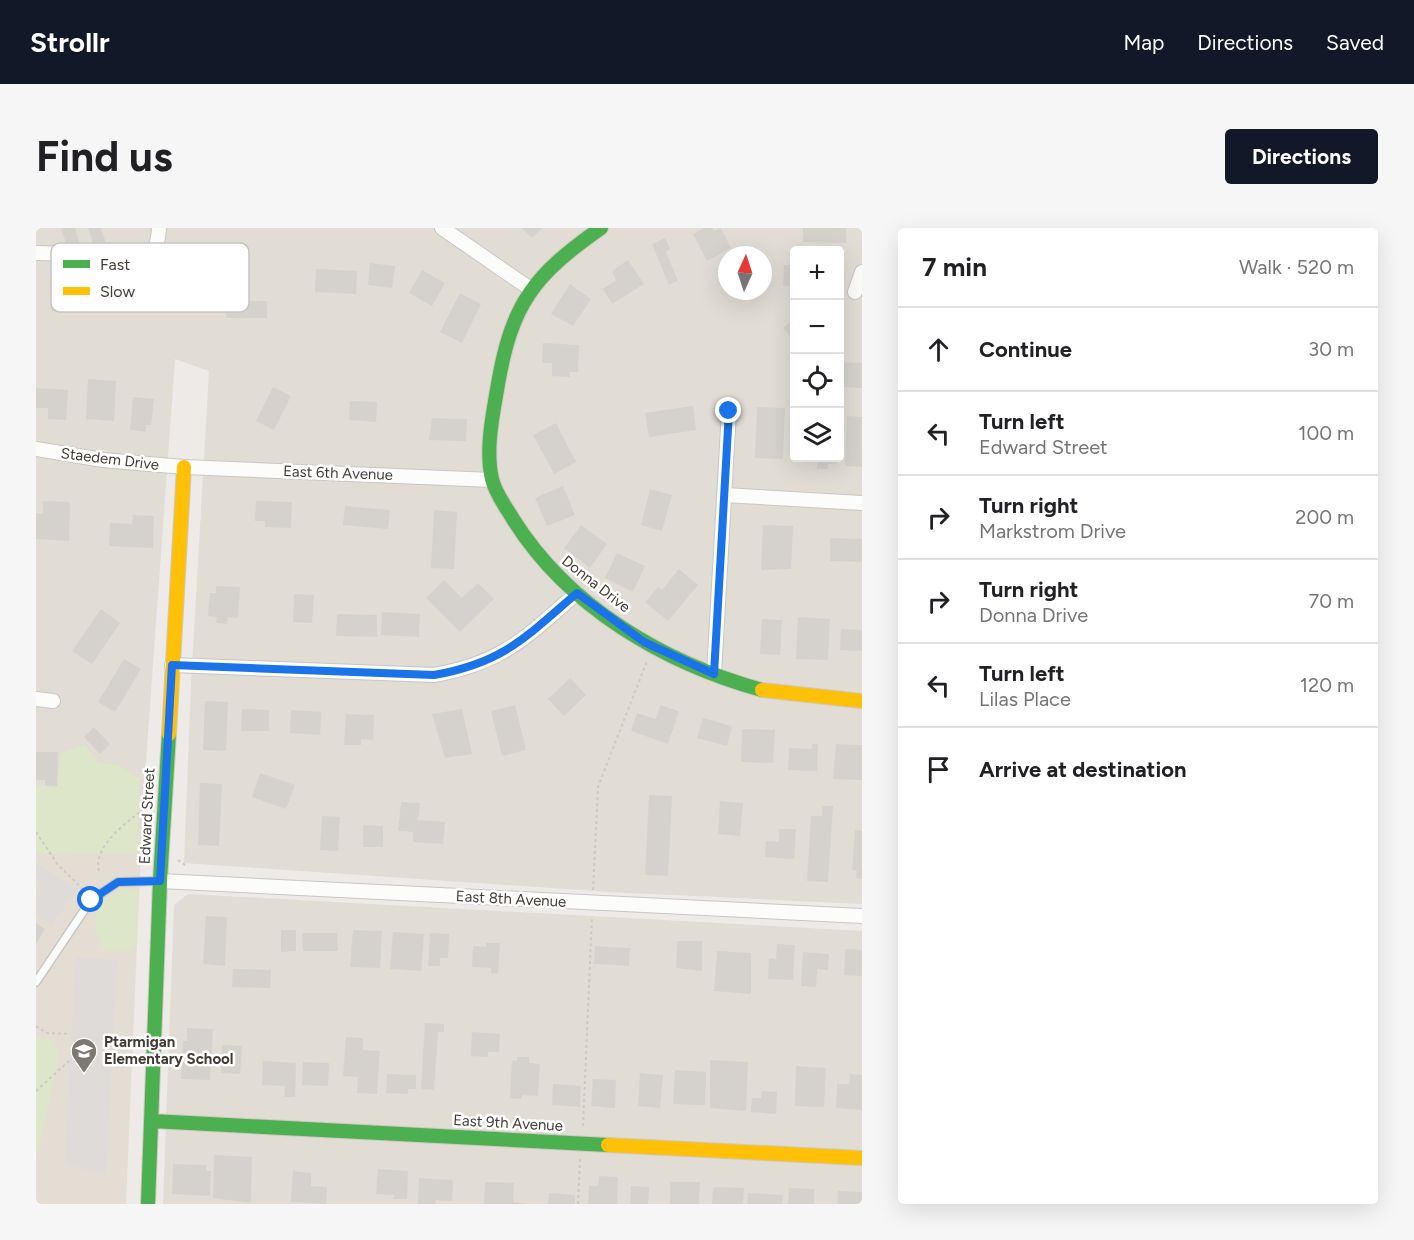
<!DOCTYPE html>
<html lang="en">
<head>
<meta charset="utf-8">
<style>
  :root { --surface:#fff; --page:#f6f6f6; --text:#202124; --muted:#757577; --line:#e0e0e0; --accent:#111827 }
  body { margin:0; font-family:Figtree,sans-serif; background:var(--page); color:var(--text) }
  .controls { position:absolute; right:18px; top:18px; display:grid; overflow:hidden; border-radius:6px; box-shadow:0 6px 24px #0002 }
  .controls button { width:54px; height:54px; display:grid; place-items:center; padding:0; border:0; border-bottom:2px solid var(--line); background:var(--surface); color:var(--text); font:30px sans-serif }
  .compass { position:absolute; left:682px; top:18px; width:54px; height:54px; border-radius:50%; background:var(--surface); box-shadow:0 6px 24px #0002; rotate:3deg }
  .stop { position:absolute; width:18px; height:18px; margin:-14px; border:4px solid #1a73e8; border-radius:50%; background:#fff }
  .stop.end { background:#1a73e8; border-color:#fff; box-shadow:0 2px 6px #0008 }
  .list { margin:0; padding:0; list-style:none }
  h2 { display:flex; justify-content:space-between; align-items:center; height:78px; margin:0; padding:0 24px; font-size:26px }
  h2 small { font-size:20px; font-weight:400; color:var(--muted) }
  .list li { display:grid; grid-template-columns:39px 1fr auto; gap:18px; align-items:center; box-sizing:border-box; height:84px; padding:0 24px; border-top:2px solid var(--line) }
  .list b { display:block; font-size:22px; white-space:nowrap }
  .list p { margin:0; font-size:20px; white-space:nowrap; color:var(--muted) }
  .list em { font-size:20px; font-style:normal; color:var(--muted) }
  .icon { flex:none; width:33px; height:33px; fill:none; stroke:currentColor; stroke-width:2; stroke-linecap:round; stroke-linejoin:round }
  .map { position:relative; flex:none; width:826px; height:976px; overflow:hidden; border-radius:6px }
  header { display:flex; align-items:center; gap:36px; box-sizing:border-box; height:84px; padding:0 30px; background:var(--accent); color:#fff }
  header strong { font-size:28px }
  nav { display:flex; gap:33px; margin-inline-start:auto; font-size:21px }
  .intro { display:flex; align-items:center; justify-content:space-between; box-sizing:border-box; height:144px; padding:0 36px }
  h1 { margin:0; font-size:42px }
  .button { padding:15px 27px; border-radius:6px; background:var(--accent); color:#fff; font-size:21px; font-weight:700 }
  main { display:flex; gap:36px; padding:0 36px }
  aside { flex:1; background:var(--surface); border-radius:6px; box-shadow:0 6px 24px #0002 }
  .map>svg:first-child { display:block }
  .residential { fill:#e1dcd4; fill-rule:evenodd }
  .education { fill:#e4ddd3 }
  .green { fill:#dde6c8 }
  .parking { fill:#dedbd8 }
  .building { fill:#d5d2ce }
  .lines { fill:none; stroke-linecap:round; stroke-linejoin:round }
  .lane-casing { stroke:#c9c6c3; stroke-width:10 }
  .street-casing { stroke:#c9c6c3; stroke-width:16 }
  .fast-casing { stroke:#cdc8c0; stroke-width:16 }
  .slow-casing { stroke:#cdc8c0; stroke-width:16 }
  .path { stroke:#cccac6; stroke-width:2; stroke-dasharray:3 3; stroke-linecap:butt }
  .lane { stroke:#fcfcfb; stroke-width:7 }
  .street { stroke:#fcfcfb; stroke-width:14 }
  .fast { stroke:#4caf50; stroke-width:14 }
  .slow { stroke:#ffc107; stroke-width:14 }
  .route { stroke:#1a73e8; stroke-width:8 }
  .labels { text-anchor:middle; stroke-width:5; stroke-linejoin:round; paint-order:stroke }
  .street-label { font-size:15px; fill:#423b34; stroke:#fff }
  .poi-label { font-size:15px; font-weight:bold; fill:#423b34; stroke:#fff; text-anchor:start }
  .key { fill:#fff; stroke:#c6c4c2; stroke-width:1.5 }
  .key-label { font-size:16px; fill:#423b34 }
</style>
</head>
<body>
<header>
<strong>Strollr</strong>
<nav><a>Map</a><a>Directions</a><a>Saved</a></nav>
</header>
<div class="intro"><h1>Find us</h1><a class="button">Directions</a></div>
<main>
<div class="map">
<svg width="826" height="976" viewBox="0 0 826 976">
  <rect width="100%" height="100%" fill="#edeae7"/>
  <path class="residential" d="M0 0H826V676L573 664 148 635 155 456 173 143 139 131 107 575 0 567ZM758 22H804V230H758ZM691 27H727V63H691Z
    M152 666 826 703V976H127L138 677Z"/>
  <path class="education" d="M0 567 107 575 90 976H0Z"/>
  <path class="green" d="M49 517 63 535 82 537 103 550 101 626 0 625V557L21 560 25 525Z
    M90 660 102 663 101 716 94 723H69C51 697 58 668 90 660Z
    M0 809 18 813 23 825 0 934Z"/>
  <path class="parking" d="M0 635 41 661 15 697 0 688V667L6 656 0 652Z
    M40 729 81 732 70 945H60L29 935Z"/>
  <path class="building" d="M25 0H39L43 14 31 18Z
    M52 0H65L70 15 58 19Z
    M486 0H506L496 10Z
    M668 0H676L678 3 685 0 695 20 671 33 657 6Z
    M767 0H810V15L767 14Z
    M629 10 634 21 630 24 642 53 633 57 616 16Z
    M756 30H758V58H747L748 37H755Z
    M592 32 608 56 576 76 567 61 580 52 576 43Z
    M334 35 359 38 356 60 332 57Z
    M280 41 321 43 320 66 279 64Z
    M386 42 409 55 396 78 373 65Z
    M534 56 555 71 537 98 515 86Z
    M424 65 445 76 426 115 404 104Z
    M190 73H231V90H190Z
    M758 91V107L755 110 747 100Z
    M507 115 543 117 542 144H534V149L516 148V135H506Z
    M804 134 826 135V160L804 159Z
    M52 151 80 153 78 193 50 191Z
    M237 159 255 168 238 202 220 193Z
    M0 160 32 162 30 192 12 191V180H0Z
    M97 169 118 171 115 197H110V204L94 202Z
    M314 173 341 174 340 194 313 192Z
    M657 178 660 202 613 209 609 185Z
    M721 179 749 180 747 231 719 230Z
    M811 188 826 189V239L809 238Z
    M396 190 431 191 430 213 393 212Z
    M520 195 540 234 518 246 497 207Z
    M782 230H801V236H792V241H781Z
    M527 258 539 287 511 298 499 270Z
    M614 261 636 267 626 303 605 297Z
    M7 273 34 274 33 313 0 311V285L7 286Z
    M220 273 256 274 255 300 229 299V293H219Z
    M309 278 354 282 352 301 307 297Z
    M398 282 421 284 418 341 395 340Z
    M97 287 118 288 117 320 73 318 74 295 96 296Z
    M545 297 571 316 554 340 528 320Z
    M727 297 757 298 755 341 725 342Z
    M794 310 826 311V334L794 333Z
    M581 325 609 338 597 364 569 350Z
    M643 341 662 357 632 393 609 374 622 359 626 362Z
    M408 352 426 370 442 355 458 371 424 404 390 370Z
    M180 358 204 359 202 390 192 389 191 396 180 395 181 389 172 388 174 365H180Z
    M258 366 278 367 276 395 257 394Z
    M65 381 84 395 56 436 36 423Z
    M346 384 384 386 383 409 345 407Z
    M301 386 341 387V409L300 408Z
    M762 389 794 391 792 432 760 431Z
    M726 391 746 392 744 427 724 426Z
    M805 401 826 402V423L804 422Z
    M88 431 105 441 79 484 62 474Z
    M534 450 550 467 528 488 512 471Z
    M169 473 192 474 190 523 167 522Z
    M479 477 490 522 466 528 455 483Z
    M624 477 643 483 632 516 595 503 601 485 620 491Z
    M206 481 233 482V503H205Z
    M426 481 436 526 409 530 396 486Z
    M255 482 285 484 284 507 254 505Z
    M310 486 338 487 337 512 325 511V517H308Z
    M667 490 696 498 691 518 661 510Z
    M58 499 74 516 64 526 48 509Z
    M706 501 739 502 737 535 705 534Z
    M776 516H782L781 543 752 542 753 520 776 521Z
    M800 516 826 517V552L797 551Z
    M0 524H22L21 558 9 557V552H0Z
    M224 545 259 557 250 581 216 569Z
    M164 555 186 556 183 618 162 617Z
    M613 567 636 568 632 648 609 647Z
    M684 573 707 575 704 608 682 606Z
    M365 574 384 575 382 592 409 594 407 616 377 614V604L362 603Z
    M786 578H797L792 654 771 653 775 588H786Z
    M286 588 304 589 302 623 284 622Z
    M327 597 347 598V619H327Z
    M743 601H760L758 631 729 629 730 613 743 614Z
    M819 602 826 603V651L820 650 821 643 816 642Z
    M170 688 191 689 189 738 167 736Z
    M0 695 9 701 0 716Z
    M245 702H260V723L245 724Z
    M317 702 346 703 344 740 314 739Z
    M357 704 388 706 385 743 354 741Z
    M266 705H301L302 723H267Z
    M394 705 413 706 412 730H404V738H392Z
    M641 713H666V743L640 740Z
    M450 715H464L462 746 455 745V740L436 739 437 718 450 719Z
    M741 716 759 717 757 752 732 751 733 730 740 731Z
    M559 718 594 720 593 738 558 736Z
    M809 721 826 722V748L808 747Z
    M681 723 715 725V766L678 763Z
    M767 724 793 726 792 742 781 741 780 759 765 758Z
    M197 741 235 742 234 760 196 759Z
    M389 795 408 796V804H402L398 862 385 861Z
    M151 800 177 801 174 852 145 851 147 813H151Z
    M436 804 464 806 463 824H452V829L435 828Z
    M310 809 327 810V822L344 823 341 866 321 865 322 849 307 848Z
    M186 817 206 818 204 846 185 845Z
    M481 829H493V835L504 836 502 868 486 867V871L474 870 476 832 481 833Z
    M674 832 712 834 710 883 674 880Z
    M227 833 260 835 259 869H248L249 858 226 857Z
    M267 834 293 835 292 858 266 857Z
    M760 838 790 840 788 879 759 878Z
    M639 842 670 844 669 877 637 876Z
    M604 845 627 847 624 880 602 878Z
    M351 846 380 847V861H372V866L350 865Z
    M814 846 826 847V882L800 880 801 856H813Z
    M557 851 580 852 579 880 555 878Z
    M517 856 545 858 544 879 516 877Z
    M726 863 741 864 740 886 715 884 716 870H725Z
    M178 927 216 929 215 975 177 970Z
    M137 936 170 937V943H175L174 968 136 966Z
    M342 941 372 943 371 971H357L358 967 340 966Z
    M257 943 275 945V958L291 959 290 976 255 974Z
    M563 948 582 949 581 976H552L553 958H562Z
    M383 950 417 952 416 973 400 972 399 976H382Z
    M449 954 478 955 477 974 492 976H448Z
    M634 954H664L663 976H634Z
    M595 958 613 959 612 976H594Z
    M685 959 708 960 707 976H676L677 960Z
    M753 960 778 961V976H752Z
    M802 963 826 964V976H801Z
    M513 965 539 967V976H512Z
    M712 965 747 967 746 976H711Z"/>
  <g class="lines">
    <g class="lane-casing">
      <path id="lane" d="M0 754 55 672 82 654 122 653"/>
    </g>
    <g class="street-casing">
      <path id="street" d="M406 0 493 60
        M0 25 108 28C121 22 122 14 123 0
        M819 64 826 44
        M0 221 67 232 148 239 456 252
        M688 267 826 275
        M136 437 398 447C467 435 490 409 541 365
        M678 446 693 183
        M0 471 17 473
        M124 653 826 688"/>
    </g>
    <g class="fast-casing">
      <path id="fast" d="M565 0C498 47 476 75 462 156 457 186 449 221 456 251 459 265 470 279 477 291 532 379 628 435 726 462
        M116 893 572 917
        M112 976 124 653 133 506"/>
    </g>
    <g class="slow-casing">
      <path id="slow" d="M726 462 826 473
        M133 506 148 239
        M572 917 826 930"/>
    </g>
    <path class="path" d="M0 604 22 637 49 663
      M142 632 152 639
      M63 643C56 617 95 592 112 577
      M557 662 562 559 611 433
      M0 798 11 805 34 806
      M0 863 33 833
      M547 898 556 688
      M542 976 544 931"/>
    <use href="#lane" class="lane"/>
    <use href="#street" class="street"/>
    <use href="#fast" class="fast"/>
    <use href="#slow" class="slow"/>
  </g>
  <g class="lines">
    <path class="route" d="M55 672 82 654 124 653 136 437 398 447C467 435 490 409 541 365L608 414 678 446 693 183"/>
  </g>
  <defs>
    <g id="school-pin" transform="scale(1.35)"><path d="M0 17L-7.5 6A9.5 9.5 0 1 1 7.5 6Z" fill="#7e7873" stroke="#fff"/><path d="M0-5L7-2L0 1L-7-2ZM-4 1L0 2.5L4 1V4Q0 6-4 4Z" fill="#fff"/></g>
  </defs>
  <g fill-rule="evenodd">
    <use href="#school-pin" x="48" y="823"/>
  </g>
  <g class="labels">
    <g class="street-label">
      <text transform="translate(74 231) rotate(7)" y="5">Staedem Drive</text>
      <text transform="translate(302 245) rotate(2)" y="5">East 6th Avenue</text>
      <text transform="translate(560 356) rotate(38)" y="5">Donna Drive</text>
      <text transform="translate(111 588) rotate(-87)" y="5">Edward Street</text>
      <text transform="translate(475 671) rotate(3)" y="5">East 8th Avenue</text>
      <text transform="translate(472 895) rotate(3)" y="5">East 9th Avenue</text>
    </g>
    <g class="poi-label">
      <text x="68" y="819">Ptarmigan<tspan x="68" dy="17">Elementary School</tspan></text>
    </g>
  </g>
  <rect x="15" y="15" width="198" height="69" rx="9" class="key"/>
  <rect x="27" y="32" width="27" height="8" fill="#4caf50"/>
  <rect x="27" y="59" width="27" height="8" fill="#ffc107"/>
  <g class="key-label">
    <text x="64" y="42">Fast</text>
    <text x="64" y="69">Slow</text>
  </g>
</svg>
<div class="controls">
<button>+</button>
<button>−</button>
<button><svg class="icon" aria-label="locate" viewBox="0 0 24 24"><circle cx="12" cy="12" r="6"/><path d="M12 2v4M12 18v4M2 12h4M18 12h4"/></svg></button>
<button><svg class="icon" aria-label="layers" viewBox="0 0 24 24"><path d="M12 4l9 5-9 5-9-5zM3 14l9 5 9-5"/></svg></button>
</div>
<svg class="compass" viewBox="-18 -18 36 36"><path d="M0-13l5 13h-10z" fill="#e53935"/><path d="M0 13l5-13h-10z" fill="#757577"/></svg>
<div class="stop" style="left:55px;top:672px"></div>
<div class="stop end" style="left:693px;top:183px"></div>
</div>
<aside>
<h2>7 min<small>Walk · 520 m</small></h2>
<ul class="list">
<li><svg class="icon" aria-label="ahead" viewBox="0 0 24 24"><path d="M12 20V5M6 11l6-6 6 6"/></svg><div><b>Continue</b></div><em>30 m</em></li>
<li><svg class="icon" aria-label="left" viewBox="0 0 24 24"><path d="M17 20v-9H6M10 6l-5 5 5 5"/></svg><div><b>Turn left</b><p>Edward Street</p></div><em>100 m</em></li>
<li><svg class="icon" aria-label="right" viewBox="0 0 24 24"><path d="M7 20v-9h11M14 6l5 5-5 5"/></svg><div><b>Turn right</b><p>Markstrom Drive</p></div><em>200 m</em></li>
<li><svg class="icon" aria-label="right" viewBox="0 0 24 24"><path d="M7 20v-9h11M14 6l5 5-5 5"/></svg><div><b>Turn right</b><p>Donna Drive</p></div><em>70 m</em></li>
<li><svg class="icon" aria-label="left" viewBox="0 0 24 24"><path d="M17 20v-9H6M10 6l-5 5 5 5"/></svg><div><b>Turn left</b><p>Lilas Place</p></div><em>120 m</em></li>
<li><svg class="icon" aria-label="arrive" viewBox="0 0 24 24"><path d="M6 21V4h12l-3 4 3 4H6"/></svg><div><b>Arrive at destination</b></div></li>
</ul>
</aside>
</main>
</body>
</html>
